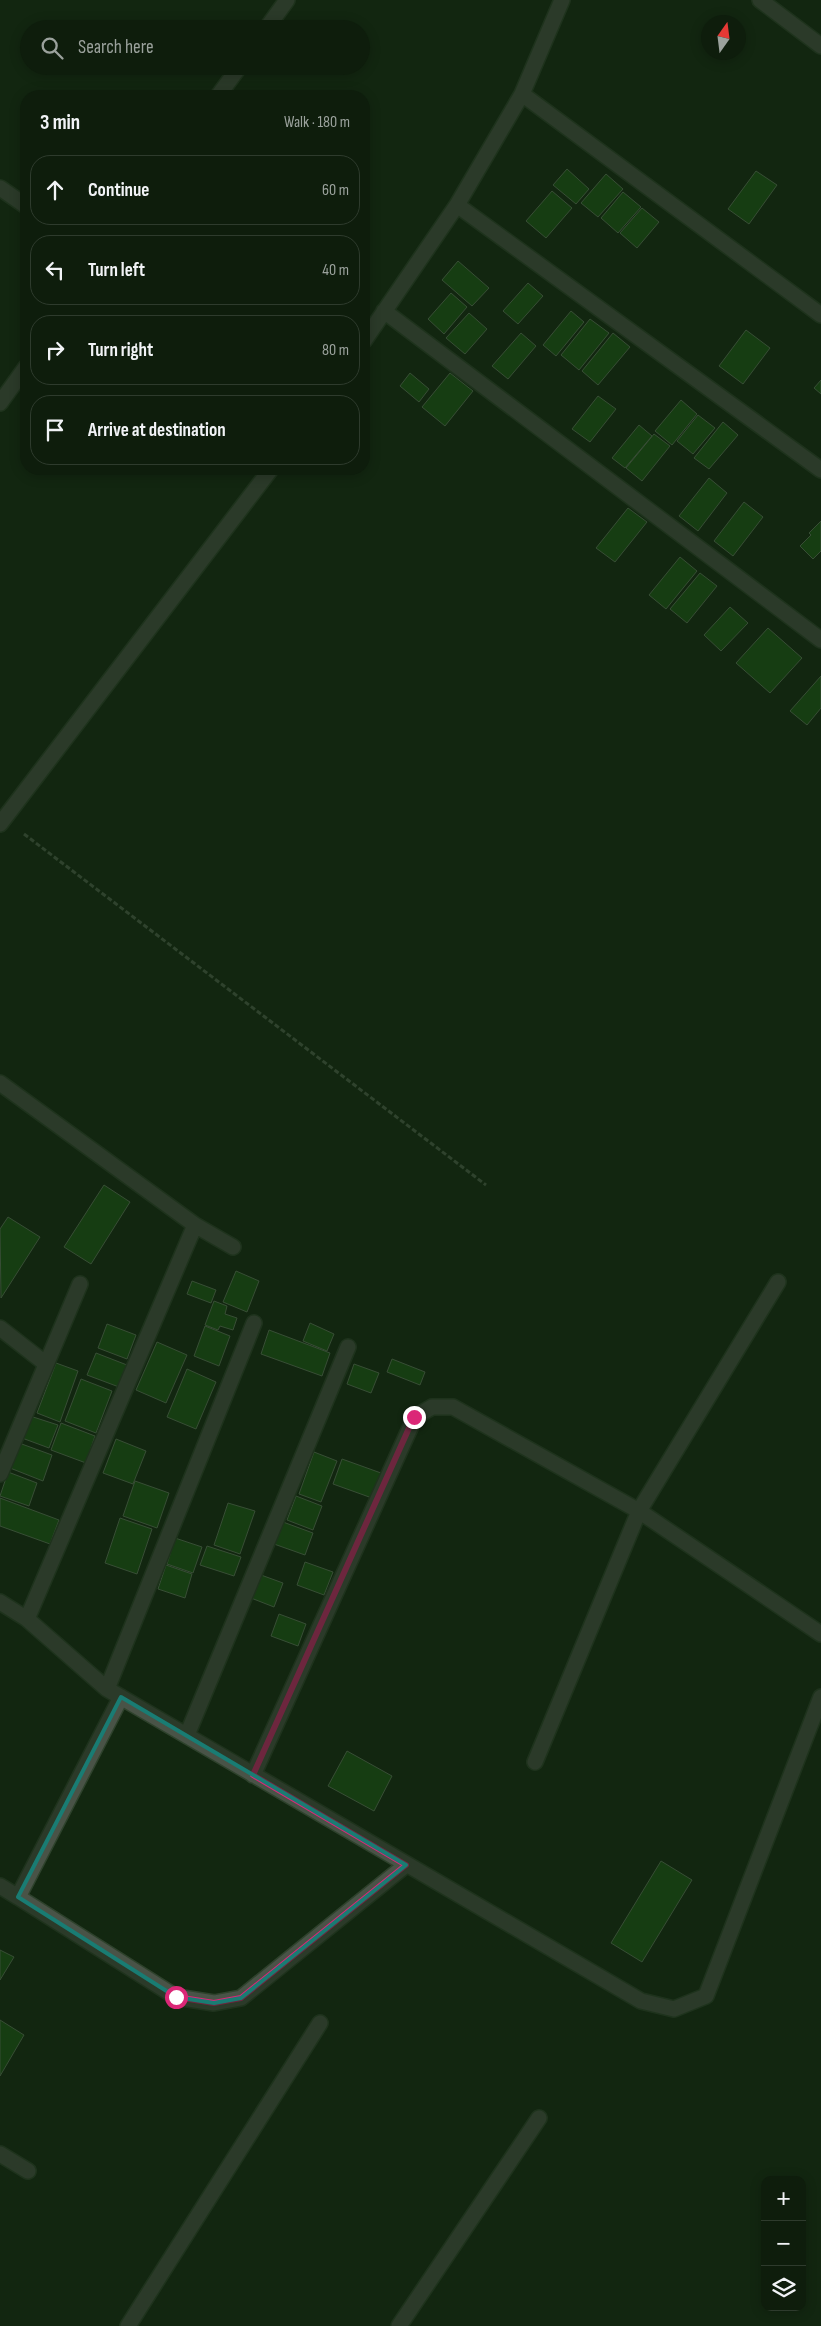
<!DOCTYPE html>
<html lang="en">
<head>
<meta charset="utf-8">
<style>
  :root { --surface:#0e1d0c; --page:#172615; --text:#f1f3f6; --muted:#9ba29d; --line:#2e3b2d }
  body { margin:0; font-family:"Sofia Sans Condensed",sans-serif; background:var(--page); color:var(--text) }
  .controls { position:absolute; right:15px; bottom:15px; display:grid; overflow:hidden; border-radius:10px; box-shadow:0 2px 12px #0003 }
  .controls button { width:45px; height:45px; display:grid; place-items:center; padding:0; border:0; border-bottom:1px solid var(--line); background:var(--surface); color:var(--text); font:25px sans-serif }
  .compass { position:absolute; left:701px; top:15px; width:45px; height:45px; border-radius:50%; background:var(--surface); box-shadow:0 2px 12px #0003; rotate:14deg }
  .stop { position:absolute; width:15px; height:15px; margin:-11px; border:4px solid #db2777; border-radius:50%; background:#fff }
  .stop.end { background:#db2777; border-color:#fff; box-shadow:0 1px 5px #0008 }
  .list { margin:0; padding:0; list-style:none }
  h2 { display:flex; justify-content:space-between; align-items:center; height:65px; margin:0; padding:0 20px; font-size:21px }
  h2 small { font-size:16px; font-weight:400; color:var(--muted) }
  .list li { display:grid; grid-template-columns:32px 1fr auto; gap:15px; align-items:center; box-sizing:border-box; height:70px; margin:0 10px 10px; padding:0 10px; border:1px solid var(--line); border-radius:20px }
  .list b { display:block; font-size:19px; white-space:nowrap }
  .list em { font-size:16px; font-style:normal; color:var(--muted) }
  .icon { flex:none; width:28px; height:28px; fill:none; stroke:currentColor; stroke-width:2; stroke-linecap:round; stroke-linejoin:round }
  .map { position:relative; flex:none; width:821px; height:2326px; overflow:hidden }
  .search { position:absolute; background:var(--surface); box-shadow:0 2px 12px #0003; left:20px; top:20px; width:350px; height:55px; display:flex; align-items:center; gap:12px; box-sizing:border-box; padding:0 18px; border-radius:28px; color:var(--muted); font-size:19px }
  .panel { position:absolute; background:var(--surface); box-shadow:0 2px 12px #0003; left:20px; top:90px; width:350px; height:385px; border-radius:20px }
  .map>svg:first-child { display:block }
  .building { fill:#1b5a14; stroke:#657d62 }
  .lines { fill:none; stroke-linecap:round; stroke-linejoin:round }
  .minor-casing { stroke:#2e422c; stroke-width:18 }
  .path { stroke:#526550; stroke-width:3; stroke-dasharray:5 2.5; stroke-linecap:butt }
  .minor { stroke:#495347; stroke-width:15 }
  .route { stroke:#db2777; stroke-width:6 }
  .marked { fill:none; stroke:#197c73; stroke-width:4; stroke-linejoin:round }
</style>
</head>
<body>
<div class="map">
<svg width="821" height="2326" viewBox="0 0 821 2326">
  <rect width="100%" height="100%" fill="#122710"/>
  <path class="building" d="M567 169 589 189 576 204 553 185Z
    M756 171 777 185 749 224 728 209Z
    M606 174 623 189 598 217 581 203Z
    M552 191 572 208 546 238 526 221Z
    M623 192 641 207 618 233 601 218Z
    M642 208 659 222 637 248 620 233Z
    M458 261 489 288 472 306 442 280Z
    M528 283 543 296 518 324 503 311Z
    M451 293 467 307 444 334 428 319Z
    M571 311 584 322 556 356 543 345Z
    M469 313 487 329 465 354 446 338Z
    M590 319 609 333 579 370 561 355Z
    M746 330 770 348 743 384 719 366Z
    M521 333 536 346 508 379 492 366Z
    M613 333 630 347 598 385 582 371Z
    M410 373 429 389 419 402 400 386Z
    M450 373 473 391 445 426 422 407Z
    M821 380V394L814 388Z
    M598 396 616 409 590 442 572 429Z
    M681 400 697 414 672 445 655 431Z
    M698 415 715 428 693 454 677 441Z
    M723 422 738 435 709 469 694 458Z
    M639 425 652 436 625 468 612 458Z
    M654 434 670 446 642 481 626 468Z
    M709 478 727 493 698 531 679 516Z
    M744 502 763 517 733 556 714 541Z
    M628 508 647 522 615 562 596 548Z
    M821 521V551L813 559 800 546 811 535 809 533Z
    M680 557 697 571 666 609 649 595Z
    M700 573 717 586 687 623 670 609Z
    M730 607 748 623 721 651 704 635Z
    M768 628 802 658 770 693 736 663Z
    M821 676V708L807 725 790 711Z
    M104 1185 130 1202 91 1264 64 1247Z
    M8 1217 40 1237 1 1298 0 1229Z
    M236 1271 259 1281 247 1312 223 1302Z
    M192 1281 216 1290 211 1303 187 1294Z
    M214 1301 227 1306 225 1314 237 1318 233 1330 220 1326 218 1330 205 1325Z
    M310 1323 334 1334 327 1351 303 1341Z
    M107 1324 136 1335 127 1359 98 1348Z
    M205 1326 230 1336 219 1366 194 1356Z
    M269 1330 330 1353 322 1376 261 1354Z
    M157 1342 187 1355 166 1403 136 1390Z
    M96 1353 127 1365 119 1387 87 1375Z
    M392 1359 425 1372 420 1385 387 1372Z
    M56 1363 78 1371 60 1422 37 1413Z
    M354 1364 379 1373 371 1393 347 1384Z
    M187 1369 216 1382 196 1429 167 1417Z
    M81 1379 112 1391 96 1433 65 1421Z
    M30 1416 58 1425 49 1448 22 1438Z
    M61 1423 95 1436 86 1463 51 1450Z
    M116 1439 146 1451 133 1484 103 1473Z
    M19 1443 52 1455 43 1481 10 1468Z
    M314 1452 337 1461 321 1502 299 1494Z
    M342 1459 381 1473 372 1498 333 1484Z
    M8 1472 37 1483 29 1506 0 1496Z
    M135 1481 169 1493 157 1528 123 1516Z
    M296 1496 322 1506 313 1530 287 1520Z
    M0 1498 59 1520 50 1544 0 1526Z
    M228 1503 255 1511 240 1554 214 1545Z
    M120 1518 152 1529 137 1574 105 1563Z
    M283 1522 313 1533 305 1555 274 1544Z
    M175 1538 202 1547 193 1573 167 1564Z
    M207 1546 241 1557 234 1576 200 1565Z
    M305 1562 333 1572 324 1595 297 1585Z
    M166 1565 192 1574 185 1598 158 1589Z
    M261 1575 283 1583 274 1607 251 1598Z
    M279 1614 306 1624 298 1646 271 1636Z
    M347 1751 392 1776 374 1811 328 1786Z
    M661 1861 692 1880 642 1962 611 1943Z
    M0 1950 14 1957 0 1980Z
    M0 2020 24 2035 0 2076Z"/>
  <g class="lines">
    <g class="minor-casing">
      <path id="minor" d="M760 0 821 46
        M266 29 287 0
        M522 94 821 315
        M218 96 240 66
        M0 188 26 206
        M457 205 821 470
        M384 311 821 640
        M364 341 457 205 522 94 562 0
        M0 403 26 367
        M0 824 271 469
        M0 1083 195 1225 233 1247
        M0 1328 46 1364
        M0 1474 80 1284
        M0 1602 27 1619 107 1689 641 2001 674 2009 706 1996 821 1697
        M27 1619 195 1225
        M107 1689 254 1323
        M187 1735 348 1347
        M535 1762 639 1511 778 1282
        M253 1775 415 1417 432 1407H453L639 1511 821 1634
        M0 1886 18 1897 121 1697
        M18 1897 176 1997 214 2003 241 1998 406 1865
        M0 2154 28 2171
        M128 2326 320 2023
        M399 2326 539 2118"/>
    </g>
    <path class="path" d="M24 834 486 1185"/>
    <use href="#minor" class="minor"/>
  </g>
  <g class="lines">
    <path class="route" d="M176 1997 214 2003 241 1998 406 1865 253 1775 414 1417"/>
  </g>
  <path d="M0 0H821V2326H0ZM121 1697 406 1865 241 1998 214 2003 176 1997 18 1897Z" fill="#122710" fill-opacity=".55" fill-rule="evenodd"/>
  <path class="marked" d="M121 1697 406 1865 241 1998 214 2003 176 1997 18 1897Z"/>
</svg>
<div class="controls">
<button>+</button>
<button>−</button>
<button><svg class="icon" aria-label="layers" viewBox="0 0 24 24"><path d="M12 4l9 5-9 5-9-5zM3 14l9 5 9-5"/></svg></button>
</div>
<svg class="compass" viewBox="-18 -18 36 36"><path d="M0-13l5 13h-10z" fill="#e53935"/><path d="M0 13l5-13h-10z" fill="#9ba29d"/></svg>
<div class="stop" style="left:176px;top:1997px"></div>
<div class="stop end" style="left:414px;top:1417px"></div>
<div class="search"><svg class="icon" aria-label="search" viewBox="0 0 24 24"><circle cx="10" cy="10" r="6"/><path d="M15 15l6 6"/></svg>Search here</div>
<section class="panel">
<h2>3 min<small>Walk · 180 m</small></h2>
<ul class="list">
<li><svg class="icon" aria-label="ahead" viewBox="0 0 24 24"><path d="M12 20V5M6 11l6-6 6 6"/></svg><div><b>Continue</b></div><em>60 m</em></li>
<li><svg class="icon" aria-label="left" viewBox="0 0 24 24"><path d="M17 20v-9H6M10 6l-5 5 5 5"/></svg><div><b>Turn left</b></div><em>40 m</em></li>
<li><svg class="icon" aria-label="right" viewBox="0 0 24 24"><path d="M7 20v-9h11M14 6l5 5-5 5"/></svg><div><b>Turn right</b></div><em>80 m</em></li>
<li><svg class="icon" aria-label="arrive" viewBox="0 0 24 24"><path d="M6 21V4h12l-3 4 3 4H6"/></svg><div><b>Arrive at destination</b></div></li>
</ul>
</section>
</div>
</body>
</html>
